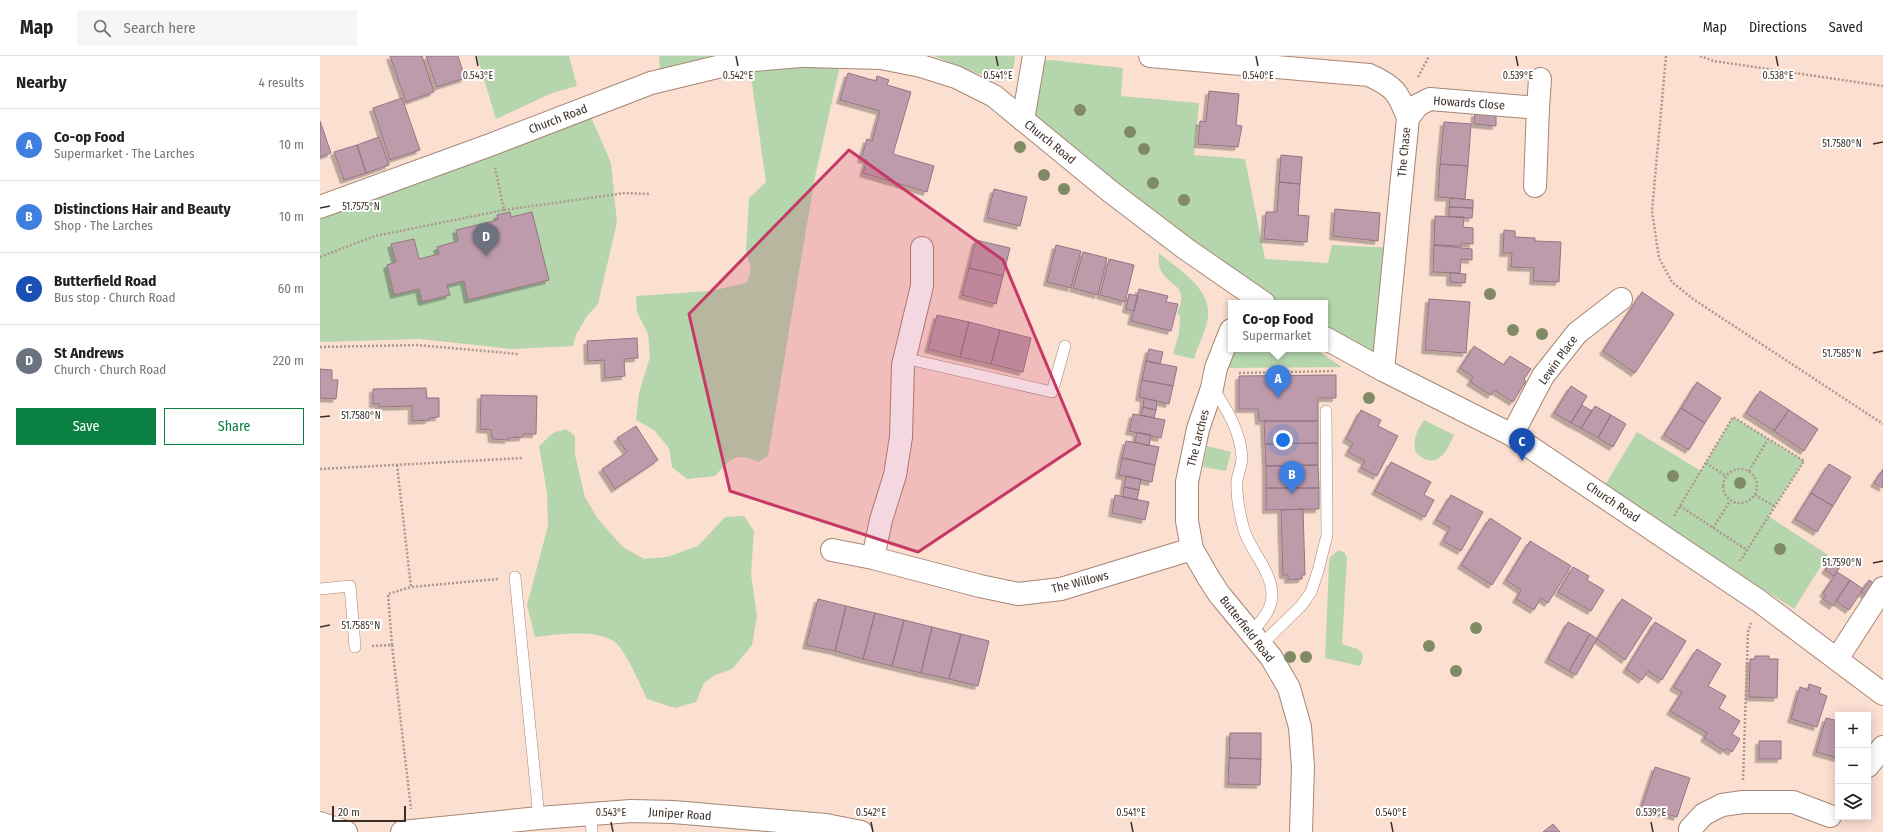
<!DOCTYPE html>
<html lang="en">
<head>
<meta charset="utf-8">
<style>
  :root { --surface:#fff; --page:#f6f6f6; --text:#222; --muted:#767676; --line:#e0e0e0; --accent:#0b8043 }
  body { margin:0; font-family:"Fira Sans Condensed",sans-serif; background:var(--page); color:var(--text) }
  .controls { position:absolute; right:12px; bottom:12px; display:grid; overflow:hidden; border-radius:0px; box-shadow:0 2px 10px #0003 }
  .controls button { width:36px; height:36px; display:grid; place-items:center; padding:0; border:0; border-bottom:1px solid var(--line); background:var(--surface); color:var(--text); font:20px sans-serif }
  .scale { position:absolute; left:12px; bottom:10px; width:74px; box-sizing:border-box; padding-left:4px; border:2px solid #3c2f28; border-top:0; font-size:11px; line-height:14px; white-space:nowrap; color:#3c2f28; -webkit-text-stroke:3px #fff; paint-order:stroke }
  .you { position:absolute; left:963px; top:384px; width:14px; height:14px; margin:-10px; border:3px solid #fff; border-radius:50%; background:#1a73e8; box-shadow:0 0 0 6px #1a73e833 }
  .badge { display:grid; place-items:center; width:26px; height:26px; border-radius:50%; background:var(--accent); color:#fff; font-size:13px; font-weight:700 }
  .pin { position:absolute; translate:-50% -33px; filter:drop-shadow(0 1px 2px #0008) }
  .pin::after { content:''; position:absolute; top:21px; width:14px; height:12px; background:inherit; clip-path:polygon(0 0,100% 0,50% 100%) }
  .popup { position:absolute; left:908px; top:244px; width:100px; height:52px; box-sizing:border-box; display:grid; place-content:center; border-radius:0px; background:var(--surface); filter:drop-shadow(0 1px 3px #0005); font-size:13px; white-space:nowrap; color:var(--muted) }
  .popup b { font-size:15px; color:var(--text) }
  .popup::after { content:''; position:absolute; left:50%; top:100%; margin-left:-8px; border:8px solid transparent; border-top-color:var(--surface) }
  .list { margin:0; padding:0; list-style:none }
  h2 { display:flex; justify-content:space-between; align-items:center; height:52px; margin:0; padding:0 16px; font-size:17px }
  h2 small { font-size:13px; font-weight:400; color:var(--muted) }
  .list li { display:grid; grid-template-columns:26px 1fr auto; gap:12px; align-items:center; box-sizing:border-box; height:72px; padding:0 16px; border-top:1px solid var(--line) }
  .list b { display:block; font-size:15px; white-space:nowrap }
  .list p { margin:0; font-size:13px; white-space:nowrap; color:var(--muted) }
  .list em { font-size:13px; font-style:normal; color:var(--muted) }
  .actions { display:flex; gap:8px; padding:12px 16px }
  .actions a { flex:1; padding:9px 0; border:1px solid var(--accent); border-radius:0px; text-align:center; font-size:14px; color:var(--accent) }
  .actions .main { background:var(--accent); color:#fff }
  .icon { flex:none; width:22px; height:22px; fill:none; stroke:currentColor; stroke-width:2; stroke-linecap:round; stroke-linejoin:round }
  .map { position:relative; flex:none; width:1563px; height:776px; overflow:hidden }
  header { display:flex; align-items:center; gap:24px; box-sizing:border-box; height:56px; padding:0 20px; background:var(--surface); border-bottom:1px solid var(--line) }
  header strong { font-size:19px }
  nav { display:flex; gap:22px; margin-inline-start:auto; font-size:14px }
  .search { width:280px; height:36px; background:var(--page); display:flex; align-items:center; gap:10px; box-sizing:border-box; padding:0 14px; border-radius:0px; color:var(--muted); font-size:15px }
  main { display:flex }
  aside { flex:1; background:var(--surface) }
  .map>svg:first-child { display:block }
  .green { fill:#b5d6ad }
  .building { fill:#be9bab; stroke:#947482; filter:url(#shadow) }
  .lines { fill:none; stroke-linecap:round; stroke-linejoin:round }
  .service-casing { stroke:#a68676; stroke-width:12 }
  .minor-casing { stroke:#a68676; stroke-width:24 }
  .tertiary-casing { stroke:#a68676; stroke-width:24 }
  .path { stroke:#ad988c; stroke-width:2.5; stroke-dasharray:2 2; stroke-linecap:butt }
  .service { stroke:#fff; stroke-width:11 }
  .minor { stroke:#fff; stroke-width:22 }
  .tertiary { stroke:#fff; stroke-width:22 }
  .tree { fill:#808b66 }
  .marked { fill:#c63866; fill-opacity:0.2; stroke:#c63866; stroke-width:3; stroke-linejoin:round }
  .ticks { fill:none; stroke:#3c2f28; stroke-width:1.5 }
  .labels { text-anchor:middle; stroke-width:4; stroke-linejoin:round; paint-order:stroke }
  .street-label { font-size:12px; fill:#3c2f28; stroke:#fff }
  .ticks-label { font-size:10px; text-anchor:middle; fill:#3c2f28; stroke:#fff; stroke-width:4; stroke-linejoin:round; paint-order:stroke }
</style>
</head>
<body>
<header>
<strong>Map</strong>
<div class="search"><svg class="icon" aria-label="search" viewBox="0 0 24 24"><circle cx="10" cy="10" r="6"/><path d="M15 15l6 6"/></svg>Search here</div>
<nav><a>Map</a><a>Directions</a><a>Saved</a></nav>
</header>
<main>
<aside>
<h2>Nearby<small>4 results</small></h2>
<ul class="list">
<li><span class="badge" style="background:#3f7fe0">A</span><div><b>Co-op Food</b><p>Supermarket · The Larches</p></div><em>10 m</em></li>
<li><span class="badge" style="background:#3f7fe0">B</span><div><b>Distinctions Hair and Beauty</b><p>Shop · The Larches</p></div><em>10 m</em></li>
<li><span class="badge" style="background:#1a4fb4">C</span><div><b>Butterfield Road</b><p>Bus stop · Church Road</p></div><em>60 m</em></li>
<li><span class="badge" style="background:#6b7280">D</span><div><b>St Andrews</b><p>Church · Church Road</p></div><em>220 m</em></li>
</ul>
<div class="actions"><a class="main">Save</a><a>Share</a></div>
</aside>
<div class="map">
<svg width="1563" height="776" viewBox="0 0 1563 776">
  <defs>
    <filter id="shadow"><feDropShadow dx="-3.5" dy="3.5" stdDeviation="0" flood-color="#0004"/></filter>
  </defs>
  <rect width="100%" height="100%" fill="#fbdfd1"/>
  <path class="green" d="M157 0H249L257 30 232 37 176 63Z
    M339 0H405L340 15Z
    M614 0H695C694 13 693 21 679 26Z
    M731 4 803 12 801 40 879 47 874 99 925 103 945 203 1008 207 1012 189 1075 192 1063 314 1005 281V247H945L703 64 722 5Z
    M473 9H520L495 121 448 400 438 406C415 395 410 403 395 420L367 423 352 411 349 392 334 374 316 364 319 337 330 301 328 278 317 256 316 240 390 235 427 227 431 213 426 195 429 142 446 126 430 13Z
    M271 61 291 107 297 166 278 248 267 260 256 279 253 290 193 293 100 283 0 286V163Z
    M839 197C857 213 892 232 888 261 886 275 878 289 874 303L853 298 859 277 860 260 857 257C874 221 834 233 839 197Z
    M914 293H995L1022 311 909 312Z
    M1413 361 1484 405 1448 460 1508 499 1474 553 1284 431 1317 376 1381 415Z
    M1104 364 1134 379C1126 397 1117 415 1096 397 1092 383 1097 375 1104 364Z
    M246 373 255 380V399L265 441 278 463 303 491 324 503 347 501 378 490 405 461 424 460 434 475 431 518 437 560 432 589 412 613 395 619 384 627 376 646 355 652 327 643C321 630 306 596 296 587 278 572 237 579 215 581L207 549 228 470 227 437 219 390 233 377Z
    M887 390 911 396 906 415 883 411Z
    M1019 494 1025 497 1027 502 1022 588C1035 593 1049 592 1040 610L1005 602 1009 508 1010 501Z"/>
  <path class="building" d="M70 0H102L114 36 86 46Z
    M106 0H138L145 22 117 31Z
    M528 17 556 25 557 20 569 24 567 29 591 36 573 98 614 110 607 136 543 117 547 104 541 103 547 83 552 85 560 55 520 44Z
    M889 35 919 38 916 69 922 70 918 91 878 88 880 65 886 66Z
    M82 42 100 94 70 104 53 52Z
    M1155 57 1176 59V70L1154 68Z
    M0 65 11 97 0 101Z
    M1124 66 1151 68 1148 110 1120 108Z
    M59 81 69 109 46 117 37 89Z
    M37 89 46 117 24 124 14 96Z
    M961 99 982 101 980 128 959 126Z
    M1120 108 1148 110 1145 143 1118 141Z
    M959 126 980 128 978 159 989 160 987 186 944 183 946 156H957Z
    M674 133 707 141 700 170 667 162Z
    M1130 142 1153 144V152L1129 151Z
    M1129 151 1153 152 1152 162 1129 161Z
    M1015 153 1060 157 1058 185 1013 180Z
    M190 156 191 161 212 156 229 224 148 244 144 225 127 229 130 239 102 246 99 233 74 239 67 209 76 206 71 188 94 183 99 203 119 198 117 191 138 185 136 174 178 164 177 159Z
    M1115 160 1144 161 1143 171 1153 172V188L1142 187 1141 190 1114 189Z
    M1184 174 1195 175V181L1215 182V185L1241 186 1239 226 1213 225 1214 212 1191 211 1192 197H1183Z
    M656 184 690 192 683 220 649 212Z
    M736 189 761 195 751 232 727 226Z
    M1114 189 1152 193V204L1141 203 1140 217 1113 216Z
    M763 196 787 202 778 239 753 232Z
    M789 203 814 209 805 246 780 239Z
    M649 212 683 220 676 248 642 239Z
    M1130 217 1146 218 1145 227 1130 226Z
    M819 233 848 240 846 246 858 248 851 275 811 265Z
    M1322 236 1354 258 1315 317 1283 295Z
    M809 238 818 240 814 255 806 253Z
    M1109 243 1150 246 1146 297 1105 294Z
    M617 259 649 266 640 301 608 293Z
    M649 266 680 274 671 308 640 301Z
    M680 274 711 282 703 316 671 308Z
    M317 282 318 302 304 303 305 320 285 322 284 304 268 305 267 285Z
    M1154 290 1184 309 1190 300 1211 313 1204 323 1206 325 1193 346 1174 334 1171 339 1150 326 1153 321 1140 312Z
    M829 293 843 296 840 308 826 305Z
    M826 305 857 311 853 330 822 324Z
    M0 313 12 314V324H18L16 343 0 342Z
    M1016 319V342H998V365H939L938 353H919V320Z
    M822 324 853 330 849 348 819 341Z
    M1377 326 1401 342 1385 367 1361 352Z
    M1251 330 1267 340 1251 367 1234 357Z
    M106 332 107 342H119V361L109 362V364L92 365V350L59 351V348H53V333Z
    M1440 335 1469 354 1454 375 1426 357Z
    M161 339 217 340 216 378H203V381L188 382V384L172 383 171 374 160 373Z
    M824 342 837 345 836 354 823 351Z
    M1262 349 1272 355 1261 372 1251 367Z
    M1275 350 1291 359 1278 382 1261 372Z
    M823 351 836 354 834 362 821 359Z
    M1361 352 1385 367 1369 394 1344 379Z
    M1041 354 1061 364 1058 370 1078 380 1057 420 1041 412 1045 405 1028 396 1033 387 1026 383Z
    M1469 354 1498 373 1484 395 1454 375Z
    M813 358 845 364 841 382 809 375Z
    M1291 359 1306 368 1293 391 1278 382Z
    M944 365H998V387L945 388Z
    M316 370 338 404 295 433 282 413 307 396 297 382Z
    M817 376 831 379 829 390 815 386Z
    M806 385 839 391 835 409 802 402Z
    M998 387V409L946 410 945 388Z
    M802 402 835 409 832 426 799 419Z
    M1071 406 1111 426 1104 439 1114 444 1105 461 1055 435Z
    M1509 408 1531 421 1513 450 1491 437Z
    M998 409 999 432H946V410Z
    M1563 413V432L1554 427Z
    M806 420 821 423 819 434 804 431Z
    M804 431 819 434 817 444 803 441Z
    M946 432H999V453L946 454Z
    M1491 437 1513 450 1497 476 1475 463Z
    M795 439 829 446 825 464 792 457Z
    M1131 439 1163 456 1141 495 1123 485 1130 472 1116 464Z
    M983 453 985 519H982V523L968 524V519H963L961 454Z
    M1170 462 1201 482 1172 529 1141 509Z
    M1210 485 1251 510 1228 547 1221 542 1214 554 1196 543 1201 534 1186 524Z
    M1513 502 1522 508 1514 520 1505 514Z
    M1253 511 1269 520 1267 524 1284 534 1271 555 1238 536Z
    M1517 516 1530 524 1513 550 1503 543 1506 539 1503 537Z
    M1530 524 1543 533 1529 554 1516 545Z
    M1549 524 1558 530 1550 542 1541 536Z
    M498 543 526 550 515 595 486 589Z
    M1302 543 1332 562 1305 604 1277 583Z
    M526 550 555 557 543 603 515 595Z
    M555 557 584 564 572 610 543 603Z
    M584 564 612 571 601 617 572 610Z
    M1248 566 1270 578 1249 615 1228 603Z
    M1335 566 1366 585 1342 624 1328 615 1322 624 1306 613Z
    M612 571 641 578 629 623 601 617Z
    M641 578 669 585 658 630 629 623Z
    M1270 578 1277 583 1256 619 1249 615Z
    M1377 593 1401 608 1388 630 1406 640 1399 652 1420 665 1412 678 1420 683 1412 696 1406 692 1404 695 1384 682 1387 677 1350 655 1362 636 1353 631Z
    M1435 600H1449V603H1458L1457 642 1429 641 1430 603H1435Z
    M1489 628 1501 632 1499 637 1507 640 1497 671 1471 663 1480 631 1488 634Z
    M1506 662 1518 665V702L1496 696Z
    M910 677H941V703L909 702Z
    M1439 685H1461V703H1439Z
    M909 702 941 703 940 729 908 728Z
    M1335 711 1370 722 1357 761 1322 750Z
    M1233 768 1240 776H1223Z"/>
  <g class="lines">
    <g class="service-casing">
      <path id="service" d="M584 302 732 336 745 290
        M893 332C907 354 920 374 922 401 922 409 918 417 917 425 916 441 920 459 924 474 931 496 951 514 952 538 952 555 941 565 931 577
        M195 521 219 762
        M0 533 30 530 35 591
        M941 589 981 550 991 536 998 515 1007 479 1006 355
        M270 758 272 776"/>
    </g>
    <g class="minor-casing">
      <path id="minor" d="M830 0 1049 19C1075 31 1078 36 1088 62L1063 314
        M1218 52 1220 23
        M1088 62 1098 49 1110 43 1218 52 1215 130
        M703 64 714 0
        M602 192V230L583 309 581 381 575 419 561 464 553 502 660 530 698 538 741 533 872 493
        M911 274 896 312 892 332 878 373 867 426V465L872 493 888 521 899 538 951 601 969 632 980 671 983 711 981 776
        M1192 379 1223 320 1257 277 1301 243
        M512 494 553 502
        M1517 603 1563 532
        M1548 710 1563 691
        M0 767 26 776
        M82 776 219 762 311 755 353 756 506 769 541 776
        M1370 776V773L1384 758 1402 749 1423 746H1473L1510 760"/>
    </g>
    <g class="tertiary-casing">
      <path id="tertiary" d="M486 0 561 2 601 10 636 21 674 40 791 136 866 193 944 247
        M0 151 170 89 331 27 422 5 481 0
        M1005 282 1063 314 1192 379 1439 545 1563 638"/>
    </g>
    <path class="path" d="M1346 0 1332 155 1339 202 1352 226 1373 243 1563 368
      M1380 0 1394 5 1563 30
      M1098 21 1109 0
      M184 154 305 137 330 138
      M0 201 55 180 184 154 175 112
      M0 291 97 289 198 298
      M919 317 1014 315
      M1386 407 1406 420
      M77 409 91 531 178 523
      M1403 430a17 17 0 1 1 34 0a17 17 0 1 1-34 0Z
      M0 413 203 402
      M1429 415 1448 383
      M1435 439 1454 450
      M1360 450 1427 494
      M1354 460 1413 361 1484 405 1420 505
      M1393 472 1410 445
      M72 589 68 538 91 531
      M52 590 72 589 91 753
      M1423 724 1428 576 1431 567"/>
    <use href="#service" class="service"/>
    <use href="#minor" class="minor"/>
    <use href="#tertiary" class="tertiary"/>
  </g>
  <g class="tree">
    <circle cx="760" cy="54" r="6"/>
    <circle cx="810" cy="76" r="6"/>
    <circle cx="700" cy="91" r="6"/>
    <circle cx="824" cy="93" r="6"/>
    <circle cx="724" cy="119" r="6"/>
    <circle cx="833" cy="127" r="6"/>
    <circle cx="744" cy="133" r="6"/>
    <circle cx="864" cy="144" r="6"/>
    <circle cx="1170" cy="238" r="6"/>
    <circle cx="1193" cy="274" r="6"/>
    <circle cx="1222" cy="278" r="6"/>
    <circle cx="1049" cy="342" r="6"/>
    <circle cx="1353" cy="420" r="6"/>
    <circle cx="1420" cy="427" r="6"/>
    <circle cx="1460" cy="493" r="6"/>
    <circle cx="1156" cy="572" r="6"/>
    <circle cx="1109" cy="590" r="6"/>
    <circle cx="970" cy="601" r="6"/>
    <circle cx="986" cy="601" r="6"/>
    <circle cx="1136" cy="615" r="6"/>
  </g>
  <path class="marked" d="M529 94 683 204 760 388 598 496 410 435 369 258Z"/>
  <path class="ticks" d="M156 0 158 10M416 0 418 10M676 0 678 10M936 0 938 10M1196 0 1198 10M1456 0 1458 10M1553 88 1563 86M0 152 10 150M1553 297 1563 295M0 361 10 360M1553 507 1563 505M0 571 10 569M291 766 293 776M551 766 553 776M811 766 813 776M1071 766 1073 776M1331 766 1333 776"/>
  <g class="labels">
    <g class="street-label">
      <text transform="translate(1149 47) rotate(4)" y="4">Howards Close</text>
      <text transform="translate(238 63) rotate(-21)" y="4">Church Road</text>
      <text transform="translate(730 86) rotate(39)" y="4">Church Road</text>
      <text transform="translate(1084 96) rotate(-85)" y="4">The Chase</text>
      <text transform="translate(1238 304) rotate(-54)" y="4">Lewin Place</text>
      <text transform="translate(878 382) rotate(-76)" y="4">The Larches</text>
      <text transform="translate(1293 446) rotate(34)" y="4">Church Road</text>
      <text transform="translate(760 526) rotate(-14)" y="4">The Willows</text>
      <text transform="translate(927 573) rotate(52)" y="4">Butterfield Road</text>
      <text transform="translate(360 758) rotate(4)" y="4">Juniper Road</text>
    </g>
  </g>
  <g class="ticks-label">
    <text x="158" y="23">0.543°E</text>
    <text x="418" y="23">0.542°E</text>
    <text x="678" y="23">0.541°E</text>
    <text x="938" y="23">0.540°E</text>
    <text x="1198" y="23">0.539°E</text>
    <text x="1458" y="23">0.538°E</text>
    <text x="1522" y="91">51.7580°N</text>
    <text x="41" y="154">51.7575°N</text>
    <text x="1522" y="301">51.7585°N</text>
    <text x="41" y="363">51.7580°N</text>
    <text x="1522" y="510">51.7590°N</text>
    <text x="41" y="573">51.7585°N</text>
    <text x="291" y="760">0.543°E</text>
    <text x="551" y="760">0.542°E</text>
    <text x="811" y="760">0.541°E</text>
    <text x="1071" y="760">0.540°E</text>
    <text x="1331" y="760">0.539°E</text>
  </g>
</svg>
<div class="controls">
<button>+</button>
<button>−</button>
<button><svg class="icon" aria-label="layers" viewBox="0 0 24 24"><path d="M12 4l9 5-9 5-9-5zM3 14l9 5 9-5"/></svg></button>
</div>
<div class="scale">20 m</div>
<div class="you"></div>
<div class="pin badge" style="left:958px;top:342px;background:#3f7fe0">A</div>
<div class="popup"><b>Co-op Food</b>Supermarket</div>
<div class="pin badge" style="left:972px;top:438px;background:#3f7fe0">B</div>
<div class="pin badge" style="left:1202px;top:405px;background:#1a4fb4">C</div>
<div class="pin badge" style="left:166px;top:200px;background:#6b7280">D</div>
</div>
</main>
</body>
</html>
